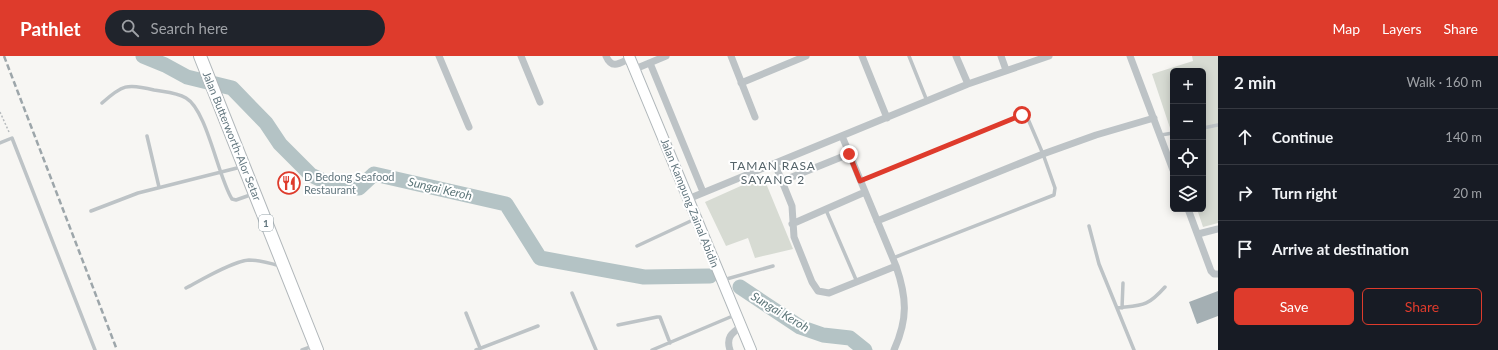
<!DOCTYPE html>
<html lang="en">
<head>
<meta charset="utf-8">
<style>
  :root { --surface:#171b24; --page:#20242c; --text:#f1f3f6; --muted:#9ea1a6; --line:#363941; --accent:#de3b2c }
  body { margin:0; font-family:Lato,sans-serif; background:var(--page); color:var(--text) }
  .controls { position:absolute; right:12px; top:12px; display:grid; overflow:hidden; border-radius:6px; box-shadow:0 2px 10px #0003 }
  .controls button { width:36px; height:36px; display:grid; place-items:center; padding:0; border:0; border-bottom:1px solid var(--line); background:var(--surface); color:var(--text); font:20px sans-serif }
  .stop { position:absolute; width:12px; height:12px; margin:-9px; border:3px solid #de3b2c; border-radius:50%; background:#fff }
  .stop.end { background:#de3b2c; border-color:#fff; box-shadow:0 1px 4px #0008 }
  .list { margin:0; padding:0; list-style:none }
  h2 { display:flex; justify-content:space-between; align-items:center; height:52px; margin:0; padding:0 16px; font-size:17px }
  h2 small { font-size:13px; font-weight:400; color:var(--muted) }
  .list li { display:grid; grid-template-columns:26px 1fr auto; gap:12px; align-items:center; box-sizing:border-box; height:56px; padding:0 16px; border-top:1px solid var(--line) }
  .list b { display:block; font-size:15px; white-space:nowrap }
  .list em { font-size:13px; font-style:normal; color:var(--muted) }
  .actions { display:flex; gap:8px; padding:12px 16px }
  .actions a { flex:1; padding:9px 0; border:1px solid var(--accent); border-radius:6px; text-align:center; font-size:14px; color:var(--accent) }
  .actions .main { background:var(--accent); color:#fff }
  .icon { flex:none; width:22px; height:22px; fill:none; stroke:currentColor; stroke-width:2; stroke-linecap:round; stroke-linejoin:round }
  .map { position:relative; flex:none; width:1218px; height:294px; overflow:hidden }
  header { display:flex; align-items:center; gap:24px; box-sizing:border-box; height:56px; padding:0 20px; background:var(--accent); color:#fff }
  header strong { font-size:19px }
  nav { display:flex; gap:22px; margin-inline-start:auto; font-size:14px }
  .search { width:280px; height:36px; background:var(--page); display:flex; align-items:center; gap:10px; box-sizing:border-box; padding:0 14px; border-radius:22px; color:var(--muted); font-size:15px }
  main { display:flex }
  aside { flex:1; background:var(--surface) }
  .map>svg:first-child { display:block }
  .green { fill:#d7dbd3 }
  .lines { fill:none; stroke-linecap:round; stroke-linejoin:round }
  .river { stroke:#b4c3c5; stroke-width:15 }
  .building { fill:#a4afb3 }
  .secondary-casing { stroke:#b0b7ba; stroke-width:12 }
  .primary-casing { stroke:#b1b7ba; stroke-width:14 }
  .path { stroke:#b8bcbe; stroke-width:1.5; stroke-dasharray:2 2; stroke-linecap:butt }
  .lane { stroke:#bdc3c6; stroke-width:3.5 }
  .street { stroke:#bdc3c6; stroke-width:7 }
  .secondary { stroke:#fff; stroke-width:10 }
  .primary { stroke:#fff; stroke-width:12 }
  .rail { stroke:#9da6aa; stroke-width:2.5; stroke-dasharray:6 3; stroke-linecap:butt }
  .route { stroke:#de3b2c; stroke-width:5 }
  .labels { text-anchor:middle; stroke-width:4; stroke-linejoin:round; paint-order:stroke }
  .shield { fill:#fff; stroke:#919fa5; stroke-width:1 }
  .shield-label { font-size:10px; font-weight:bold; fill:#62767e }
  .street-label { font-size:11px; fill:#62767e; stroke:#fff }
  .poi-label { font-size:11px; fill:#62767e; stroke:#fff; text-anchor:start }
  .neighbourhood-label { font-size:12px; letter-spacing:1px; fill:#546369; stroke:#fff }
  .water-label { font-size:12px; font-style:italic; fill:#5d7679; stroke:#fff }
</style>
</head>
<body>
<header>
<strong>Pathlet</strong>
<div class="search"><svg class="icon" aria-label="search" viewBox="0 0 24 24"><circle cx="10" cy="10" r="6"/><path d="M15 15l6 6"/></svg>Search here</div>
<nav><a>Map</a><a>Layers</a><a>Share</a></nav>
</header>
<main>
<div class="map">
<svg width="1218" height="294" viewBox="0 0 1218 294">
  <rect width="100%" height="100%" fill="#f7f6f3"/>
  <path class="green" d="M1192 0H1218V167L1203 171 1197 153H1203V15H1173V81L1152 18 1193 5Z
    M763 120 793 193 755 202 748 182 726 190 705 146Z"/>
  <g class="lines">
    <path class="river" d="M143 0 165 9 187 21 232 32 266 67 280 88 311 119 330 128 359 132 374 118 506 148 540 202 644 221 710 220
      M740 231 800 271 823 279 850 282 865 294"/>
  </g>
  <path class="building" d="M1218 235V260L1197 268 1189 246Z"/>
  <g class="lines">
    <g class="secondary-casing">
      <path id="secondary" d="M629 0 751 294"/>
    </g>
    <g class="primary-casing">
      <path id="primary" d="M200 0 317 294"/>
    </g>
    <path class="path" d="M0 56 9 76"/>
    <path class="lane" d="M909 0 927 45
      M102 47C122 29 127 27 154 34 165 36 176 36 186 42 207 54 218 121 232 143L236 144 253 138
      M1203 72 1218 69
      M1161 79 1173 77
      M147 80 159 131
      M0 87 12 82 95 294
      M860 125 1022 59 1028 63 1043 98 1055 132 1054 139 893 202
      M826 154 857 226
      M91 155 138 137 241 111
      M1089 170 1099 208 1134 294
      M637 190 695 163
      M723 224 773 210
      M186 232C201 224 233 205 249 204 260 204 270 207 280 210
      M572 237 596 294
      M1117 252C1143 249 1147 251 1165 231
      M1122 252 1123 227
      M466 257 480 292
      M618 269 657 261H660L670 287
      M302 294 313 290
      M476 294 538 270
      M652 294 735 259"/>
    <path class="street" d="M439 0 469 71
      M521 0 540 46
      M606 0C612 14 620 7 630 2
      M731 0 755 61
      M862 0 887 62
      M956 0 968 28
      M1001 0 1006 14
      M1130 0 1173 114
      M650 7 703 136
      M635 13 666 0
      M741 27 806 0
      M842 80 896 210C907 242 908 263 894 294
      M775 108 792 150 794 181 812 226 818 235 829 237 896 210
      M782 125 849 98
      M688 143 968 28 1049 0
      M1188 153 1211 215 1214 218H1218
      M877 165 1043 98 1096 79 1154 62
      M792 168 865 136
      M1198 178 1218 173
      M730 294C726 282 731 277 741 271"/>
    <use href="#secondary" class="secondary"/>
    <use href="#primary" class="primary"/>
    <path class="rail" d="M4 0 117 294"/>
  </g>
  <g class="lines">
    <path class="route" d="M849 98 860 125 1022 59"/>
  </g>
  <defs>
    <g id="restaurant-ring" transform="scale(1.15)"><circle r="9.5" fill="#fff" stroke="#de3b2c" stroke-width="1.5"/><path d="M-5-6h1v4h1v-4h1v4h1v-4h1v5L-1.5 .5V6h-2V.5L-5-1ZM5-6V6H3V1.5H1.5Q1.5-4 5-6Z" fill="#de3b2c"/></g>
  </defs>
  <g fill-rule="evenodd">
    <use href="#restaurant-ring" x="289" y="127"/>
  </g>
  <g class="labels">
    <rect class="shield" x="259" y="159" width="14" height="16" rx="3"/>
    <g class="shield-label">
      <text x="266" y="171">1</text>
    </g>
    <g class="street-label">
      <text transform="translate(232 80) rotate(68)" y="4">Jalan Butterworth-Alor Setar</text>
      <text transform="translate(690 147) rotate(68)" y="4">Jalan Kampung Zainal Abidin</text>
    </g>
    <g class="poi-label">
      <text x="304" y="125">D Bedong Seafood<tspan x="304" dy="13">Restaurant</tspan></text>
    </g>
    <g class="neighbourhood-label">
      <text x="773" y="114">TAMAN RASA<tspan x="773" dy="14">SAYANG 2</tspan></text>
    </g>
    <g class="water-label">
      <text transform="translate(440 133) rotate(13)" y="4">Sungai Keroh</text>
      <text transform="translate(780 256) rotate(31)" y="4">Sungai Keroh</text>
    </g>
  </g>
</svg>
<div class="controls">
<button>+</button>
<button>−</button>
<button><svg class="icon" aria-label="locate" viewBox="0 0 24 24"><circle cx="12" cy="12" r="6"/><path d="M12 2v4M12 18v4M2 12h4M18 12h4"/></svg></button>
<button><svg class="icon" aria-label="layers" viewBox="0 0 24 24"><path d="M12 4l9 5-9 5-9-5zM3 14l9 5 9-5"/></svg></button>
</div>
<div class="stop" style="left:1022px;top:59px"></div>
<div class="stop end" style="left:849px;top:98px"></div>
</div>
<aside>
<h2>2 min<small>Walk · 160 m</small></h2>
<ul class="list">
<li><svg class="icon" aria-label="ahead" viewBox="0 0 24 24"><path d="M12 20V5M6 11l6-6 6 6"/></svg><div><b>Continue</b></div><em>140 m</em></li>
<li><svg class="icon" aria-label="right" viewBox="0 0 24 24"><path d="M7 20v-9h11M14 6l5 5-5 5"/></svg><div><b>Turn right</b></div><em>20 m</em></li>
<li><svg class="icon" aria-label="arrive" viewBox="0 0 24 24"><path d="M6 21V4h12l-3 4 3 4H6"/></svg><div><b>Arrive at destination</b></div></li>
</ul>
<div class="actions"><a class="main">Save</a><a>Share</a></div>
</aside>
</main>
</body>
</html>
